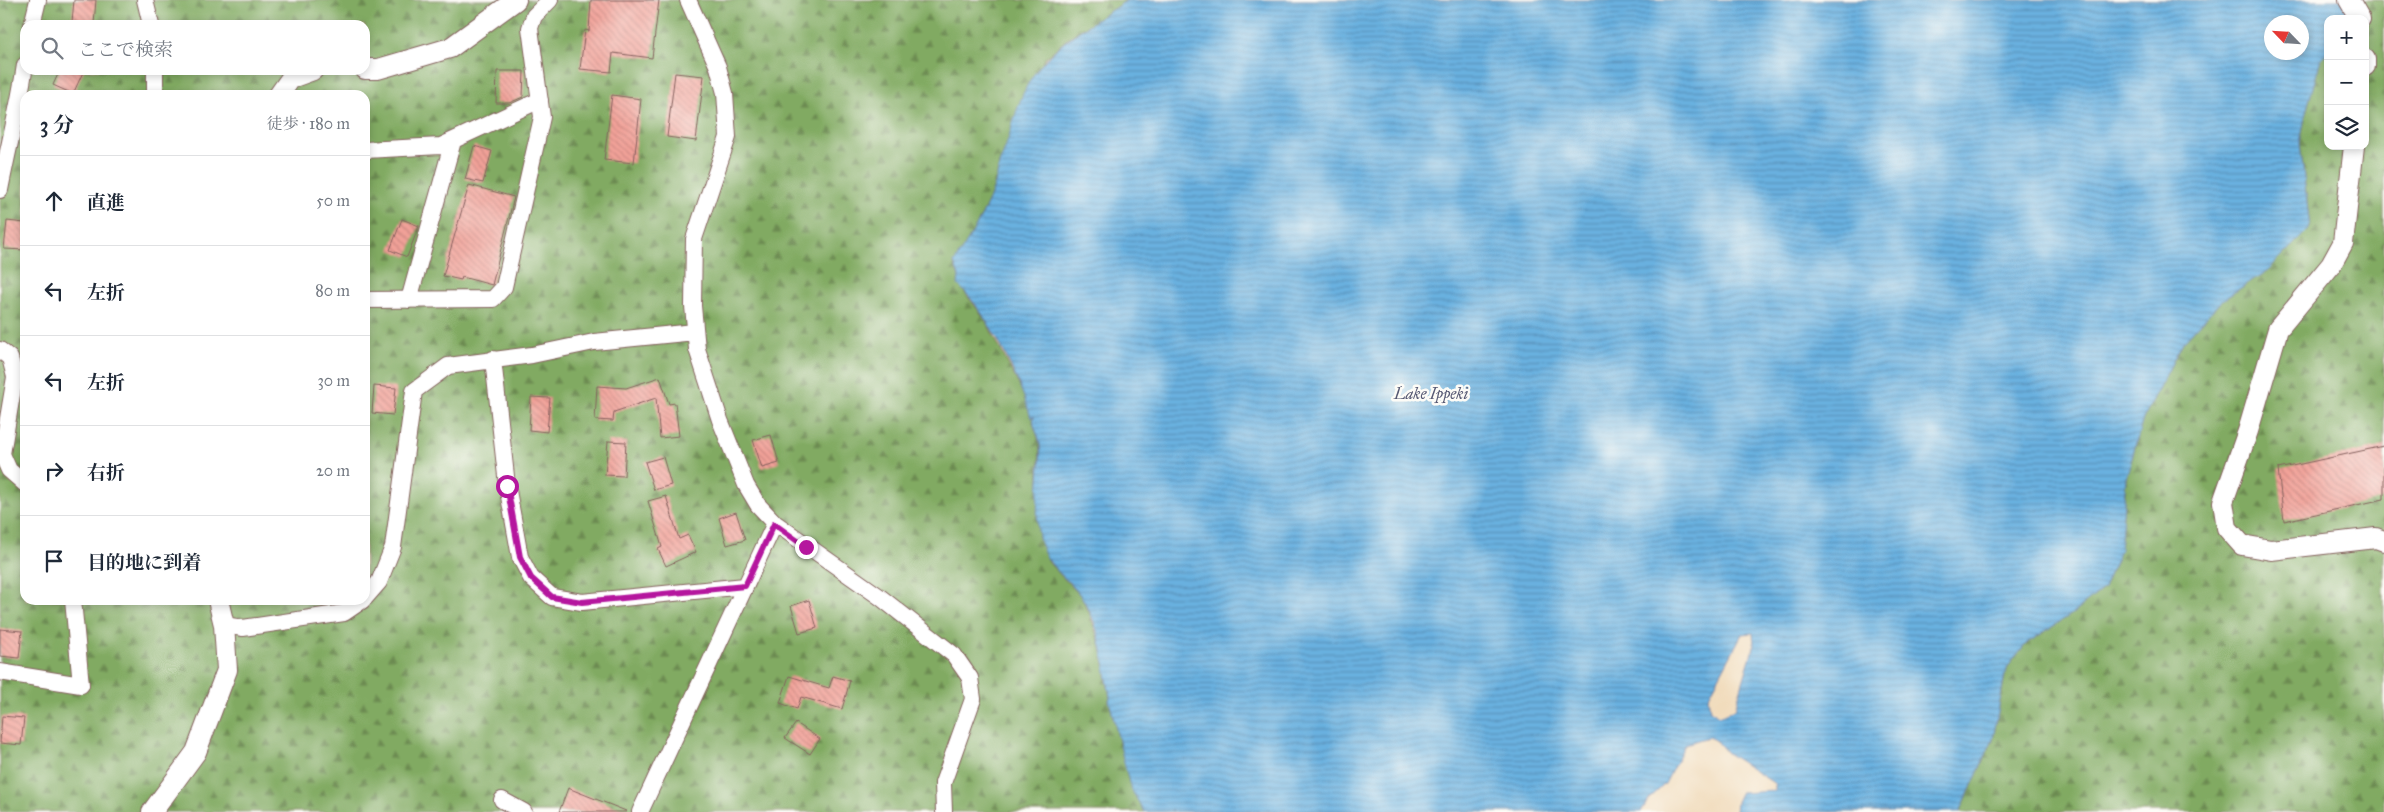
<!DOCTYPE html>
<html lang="ja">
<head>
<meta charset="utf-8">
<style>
  :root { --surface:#fff; --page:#f6f6f7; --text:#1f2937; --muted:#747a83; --line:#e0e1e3 }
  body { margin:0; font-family:"IM FELL Great Primer","Noto Serif JP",serif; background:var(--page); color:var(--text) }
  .controls { position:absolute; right:15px; top:15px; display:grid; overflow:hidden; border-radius:10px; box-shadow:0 2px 8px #0003 }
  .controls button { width:45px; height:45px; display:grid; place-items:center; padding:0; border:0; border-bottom:1px solid var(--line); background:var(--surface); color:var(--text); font:25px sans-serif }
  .compass { position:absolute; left:2264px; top:15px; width:45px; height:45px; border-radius:50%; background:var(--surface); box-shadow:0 2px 8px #0003; rotate:295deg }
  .stop { position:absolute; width:15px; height:15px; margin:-11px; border:4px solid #b5179e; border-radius:50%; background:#fff }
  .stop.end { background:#b5179e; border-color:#fff; box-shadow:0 1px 5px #0008 }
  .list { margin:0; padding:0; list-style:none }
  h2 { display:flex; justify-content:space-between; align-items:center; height:65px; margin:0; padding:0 20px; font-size:21px }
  h2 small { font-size:16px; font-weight:400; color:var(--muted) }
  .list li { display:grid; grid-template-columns:32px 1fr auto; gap:15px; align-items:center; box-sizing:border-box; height:90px; padding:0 20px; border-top:1px solid var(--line) }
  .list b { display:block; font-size:19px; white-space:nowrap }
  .list em { font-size:16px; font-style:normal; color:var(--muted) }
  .icon { flex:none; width:28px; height:28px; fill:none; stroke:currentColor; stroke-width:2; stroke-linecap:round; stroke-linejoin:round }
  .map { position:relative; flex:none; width:2384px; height:812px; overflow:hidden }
  .search { position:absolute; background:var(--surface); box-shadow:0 2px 8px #0003; left:20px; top:20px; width:350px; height:55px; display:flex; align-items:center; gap:12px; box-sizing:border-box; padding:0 18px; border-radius:15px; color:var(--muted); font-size:19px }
  .panel { position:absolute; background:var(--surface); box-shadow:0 2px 8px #0003; left:20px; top:90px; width:350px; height:515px; border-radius:15px }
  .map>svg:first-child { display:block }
  .forest { fill:url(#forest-firs); stroke:#666446; fill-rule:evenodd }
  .water { fill:url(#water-rules); stroke:#5a6886; fill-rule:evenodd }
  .building { fill:url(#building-back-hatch) }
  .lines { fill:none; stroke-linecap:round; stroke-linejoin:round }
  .minor-casing { stroke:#84615d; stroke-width:18 }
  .tertiary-casing { stroke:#84615d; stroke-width:22 }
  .minor { stroke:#fff; stroke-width:16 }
  .tertiary { stroke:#fff; stroke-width:20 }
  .route { stroke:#b5179e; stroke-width:6 }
  .labels { text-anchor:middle; stroke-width:5; stroke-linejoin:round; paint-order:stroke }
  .water-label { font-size:16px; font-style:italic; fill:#565973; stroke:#fdfcf7 }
</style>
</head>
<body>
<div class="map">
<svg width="2384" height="812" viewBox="0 0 2384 812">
  <defs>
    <pattern id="forest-firs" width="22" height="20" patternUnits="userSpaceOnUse" patternTransform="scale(1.25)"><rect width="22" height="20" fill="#81aa62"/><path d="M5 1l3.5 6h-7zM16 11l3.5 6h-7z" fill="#6c8a51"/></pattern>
    <pattern id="water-rules" width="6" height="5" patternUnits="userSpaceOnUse" patternTransform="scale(1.25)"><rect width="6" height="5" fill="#69b1e0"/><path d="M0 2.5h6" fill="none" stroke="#588fb6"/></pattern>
    <pattern id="building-back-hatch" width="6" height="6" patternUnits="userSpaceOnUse" patternTransform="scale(1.25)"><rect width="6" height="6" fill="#f2a299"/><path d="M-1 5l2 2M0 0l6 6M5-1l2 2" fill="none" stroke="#c6837d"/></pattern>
  </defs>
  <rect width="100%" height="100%" fill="#fdfcf7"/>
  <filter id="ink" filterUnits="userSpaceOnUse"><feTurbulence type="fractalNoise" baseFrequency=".02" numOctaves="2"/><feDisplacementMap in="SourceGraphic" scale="10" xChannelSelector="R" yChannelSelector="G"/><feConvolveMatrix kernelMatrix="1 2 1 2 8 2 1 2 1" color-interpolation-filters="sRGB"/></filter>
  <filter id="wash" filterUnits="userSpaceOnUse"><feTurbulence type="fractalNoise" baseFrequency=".0096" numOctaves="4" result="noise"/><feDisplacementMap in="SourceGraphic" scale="20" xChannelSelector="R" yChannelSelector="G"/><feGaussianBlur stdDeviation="1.12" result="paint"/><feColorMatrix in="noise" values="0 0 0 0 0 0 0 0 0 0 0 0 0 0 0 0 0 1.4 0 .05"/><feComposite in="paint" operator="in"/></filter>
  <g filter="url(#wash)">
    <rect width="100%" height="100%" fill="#f1dbbb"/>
    <path class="forest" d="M0 0H1127L1071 36 1045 58 999 164C995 199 972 233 954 264L959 276V285L985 319 1026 399 1031 418 1034 416 1033 422 1040 444 1038 503 1039 523 1049 563 1080 595 1089 612 1101 647 1110 697 1109 701 1122 751 1144 812H0ZM25 25H365V70H25ZM25 95H365V600H25Z
      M2358 0H2384V812H1960L1993 739 2006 669 2027 643 2072 614 2104 588 2120 550 2126 478 2143 419 2183 342 2221 301 2268 270 2310 228 2300 143 2306 112 2321 58 2328 49V146H2365V19Z"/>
    <path class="water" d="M1127 0H2358L2349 19H2328V49L2321 59 2306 112 2300 143 2310 228 2268 270 2221 301 2183 342 2143 419 2126 478 2120 550 2104 588 2072 614 2027 643 2006 669 1993 739 1960 812H1735L1736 802 1740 793 1775 791V784L1727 753 1717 741 1708 737 1685 744 1665 784 1649 799 1641 812H1144L1130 787 1109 700 1110 697C1104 664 1101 624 1080 595 1066 576 1049 569 1041 545 1032 518 1042 474 1040 445 1040 435 1031 427 1034 416L1031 418C1020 380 988 312 958 285L959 276 954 263C972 233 995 199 999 164 1009 142 1013 117 1023 94 1043 48 1087 27 1127 0ZM2272 22H2302V52H2272ZM1753 633 1754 645 1735 709 1720 716 1710 710 1708 698 1742 634Z"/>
    <g id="blocks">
      <path class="building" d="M74 0H96L94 24 72 22Z
        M591 0H659L652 58 613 53 611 72 580 69 585 30 589 31Z
        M60 70H84L73 94 53 85Z
        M497 71H524L523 97 509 103H496Z
        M675 73 704 76 696 141 667 137Z
        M612 95 641 99 634 163 604 160Z
        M474 146 492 151 483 183 465 179Z
        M469 185 514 197 492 285 462 277 461 280 443 276Z
        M402 219 419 226 407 257 390 250Z
        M7 221 25 223V250L4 249Z
        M660 377 669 404 675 403 679 436 660 438 656 398 614 412 613 421 595 420 597 386 626 388Z
        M374 386 396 388 393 415 372 413Z
        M531 397 550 398 547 432 529 430Z
        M771 435 779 463 762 468 753 440Z
        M608 441 626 442 624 476 605 475Z
        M2384 446V499L2284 521 2278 469Z
        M663 457 671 485 654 490 645 462Z
        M666 496 679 539 688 535 696 552 666 566 658 549 662 547 648 501Z
        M736 512 745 540 727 545 719 518Z
        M809 600 817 628 799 633 791 606Z
        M0 629 22 631 19 658 0 656Z
        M789 676 829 688 833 676 850 681 842 709 801 697 797 709 780 703Z
        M2 716 24 718 21 745 0 743Z
        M796 723 820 739 810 754 785 738Z
        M568 788 626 811V812H559Z"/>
    </g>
  </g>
  <g filter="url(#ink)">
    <use href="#blocks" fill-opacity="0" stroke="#84615d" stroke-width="1"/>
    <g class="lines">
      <g class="minor-casing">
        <path id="minor" d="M145 0 151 25
          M688 0 718 67 725 93 728 137 694 239 693 306 697 349 720 420 746 485 758 505 775 523 880 597 954 655 970 678 973 699 943 783 944 812
          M32 25 38 0
          M155 95V70
          M365 150 441 146 540 100
          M0 190C8 148 19 107 25 65
          M365 300 493 299 504 287 542 117 530 28 534 16 550 0
          M409 300 453 141
          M0 350 10 358 15 377 2 454 9 470 25 484
          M493 359 507 485 520 557 531 578 552 597 582 602 745 586
          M365 598 379 582 393 547 414 391 448 366 532 355 594 342 695 332
          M224 625 243 628 344 613 363 600
          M0 672 81 685 73 600
          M502 800 524 812
          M640 812 775 523"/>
      </g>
      <g class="tertiary-casing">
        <path id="tertiary" d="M2349 0 2360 19
          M2365 59V66
          M365 69H378L450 48 516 0
          M279 95 291 78 313 70
          M2354 146 2343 243 2331 265 2278 329 2248 431 2223 502 2227 528 2242 545 2271 550 2376 538 2384 541
          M152 812 196 752 227 670 224 625 218 600"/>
      </g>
      <use href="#minor" class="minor"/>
      <use href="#tertiary" class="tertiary"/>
    </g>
  </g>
  <g class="lines" filter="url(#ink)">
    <path class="route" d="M507 486 520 557 531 578 552 597 582 602 745 586 774 524 806 547"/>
  </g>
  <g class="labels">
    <g class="water-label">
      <text x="1431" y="399">Lake Ippeki</text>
    </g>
  </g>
</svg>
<div class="controls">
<button>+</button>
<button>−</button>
<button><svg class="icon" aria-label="layers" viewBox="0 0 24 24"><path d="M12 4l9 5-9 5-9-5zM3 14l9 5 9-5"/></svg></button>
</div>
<svg class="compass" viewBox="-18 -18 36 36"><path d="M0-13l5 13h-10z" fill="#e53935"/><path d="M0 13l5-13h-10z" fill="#747a83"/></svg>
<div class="stop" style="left:507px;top:486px"></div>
<div class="stop end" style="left:806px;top:547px"></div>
<div class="search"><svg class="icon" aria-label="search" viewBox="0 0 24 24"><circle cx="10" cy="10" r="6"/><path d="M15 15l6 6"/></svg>ここで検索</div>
<section class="panel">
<h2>3 分<small>徒歩 · 180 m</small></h2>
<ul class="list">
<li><svg class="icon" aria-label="ahead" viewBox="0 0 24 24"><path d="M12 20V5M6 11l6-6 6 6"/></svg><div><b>直進</b></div><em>50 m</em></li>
<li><svg class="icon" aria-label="left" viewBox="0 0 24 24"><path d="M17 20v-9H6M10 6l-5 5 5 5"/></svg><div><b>左折</b></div><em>80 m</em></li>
<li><svg class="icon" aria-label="left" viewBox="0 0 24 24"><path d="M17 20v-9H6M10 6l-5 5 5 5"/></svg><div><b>左折</b></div><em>30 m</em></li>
<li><svg class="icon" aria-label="right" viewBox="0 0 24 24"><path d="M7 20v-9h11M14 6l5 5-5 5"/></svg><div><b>右折</b></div><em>20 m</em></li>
<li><svg class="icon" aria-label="arrive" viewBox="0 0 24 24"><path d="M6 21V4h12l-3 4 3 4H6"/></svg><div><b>目的地に到着</b></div></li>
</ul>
</section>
</div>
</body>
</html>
